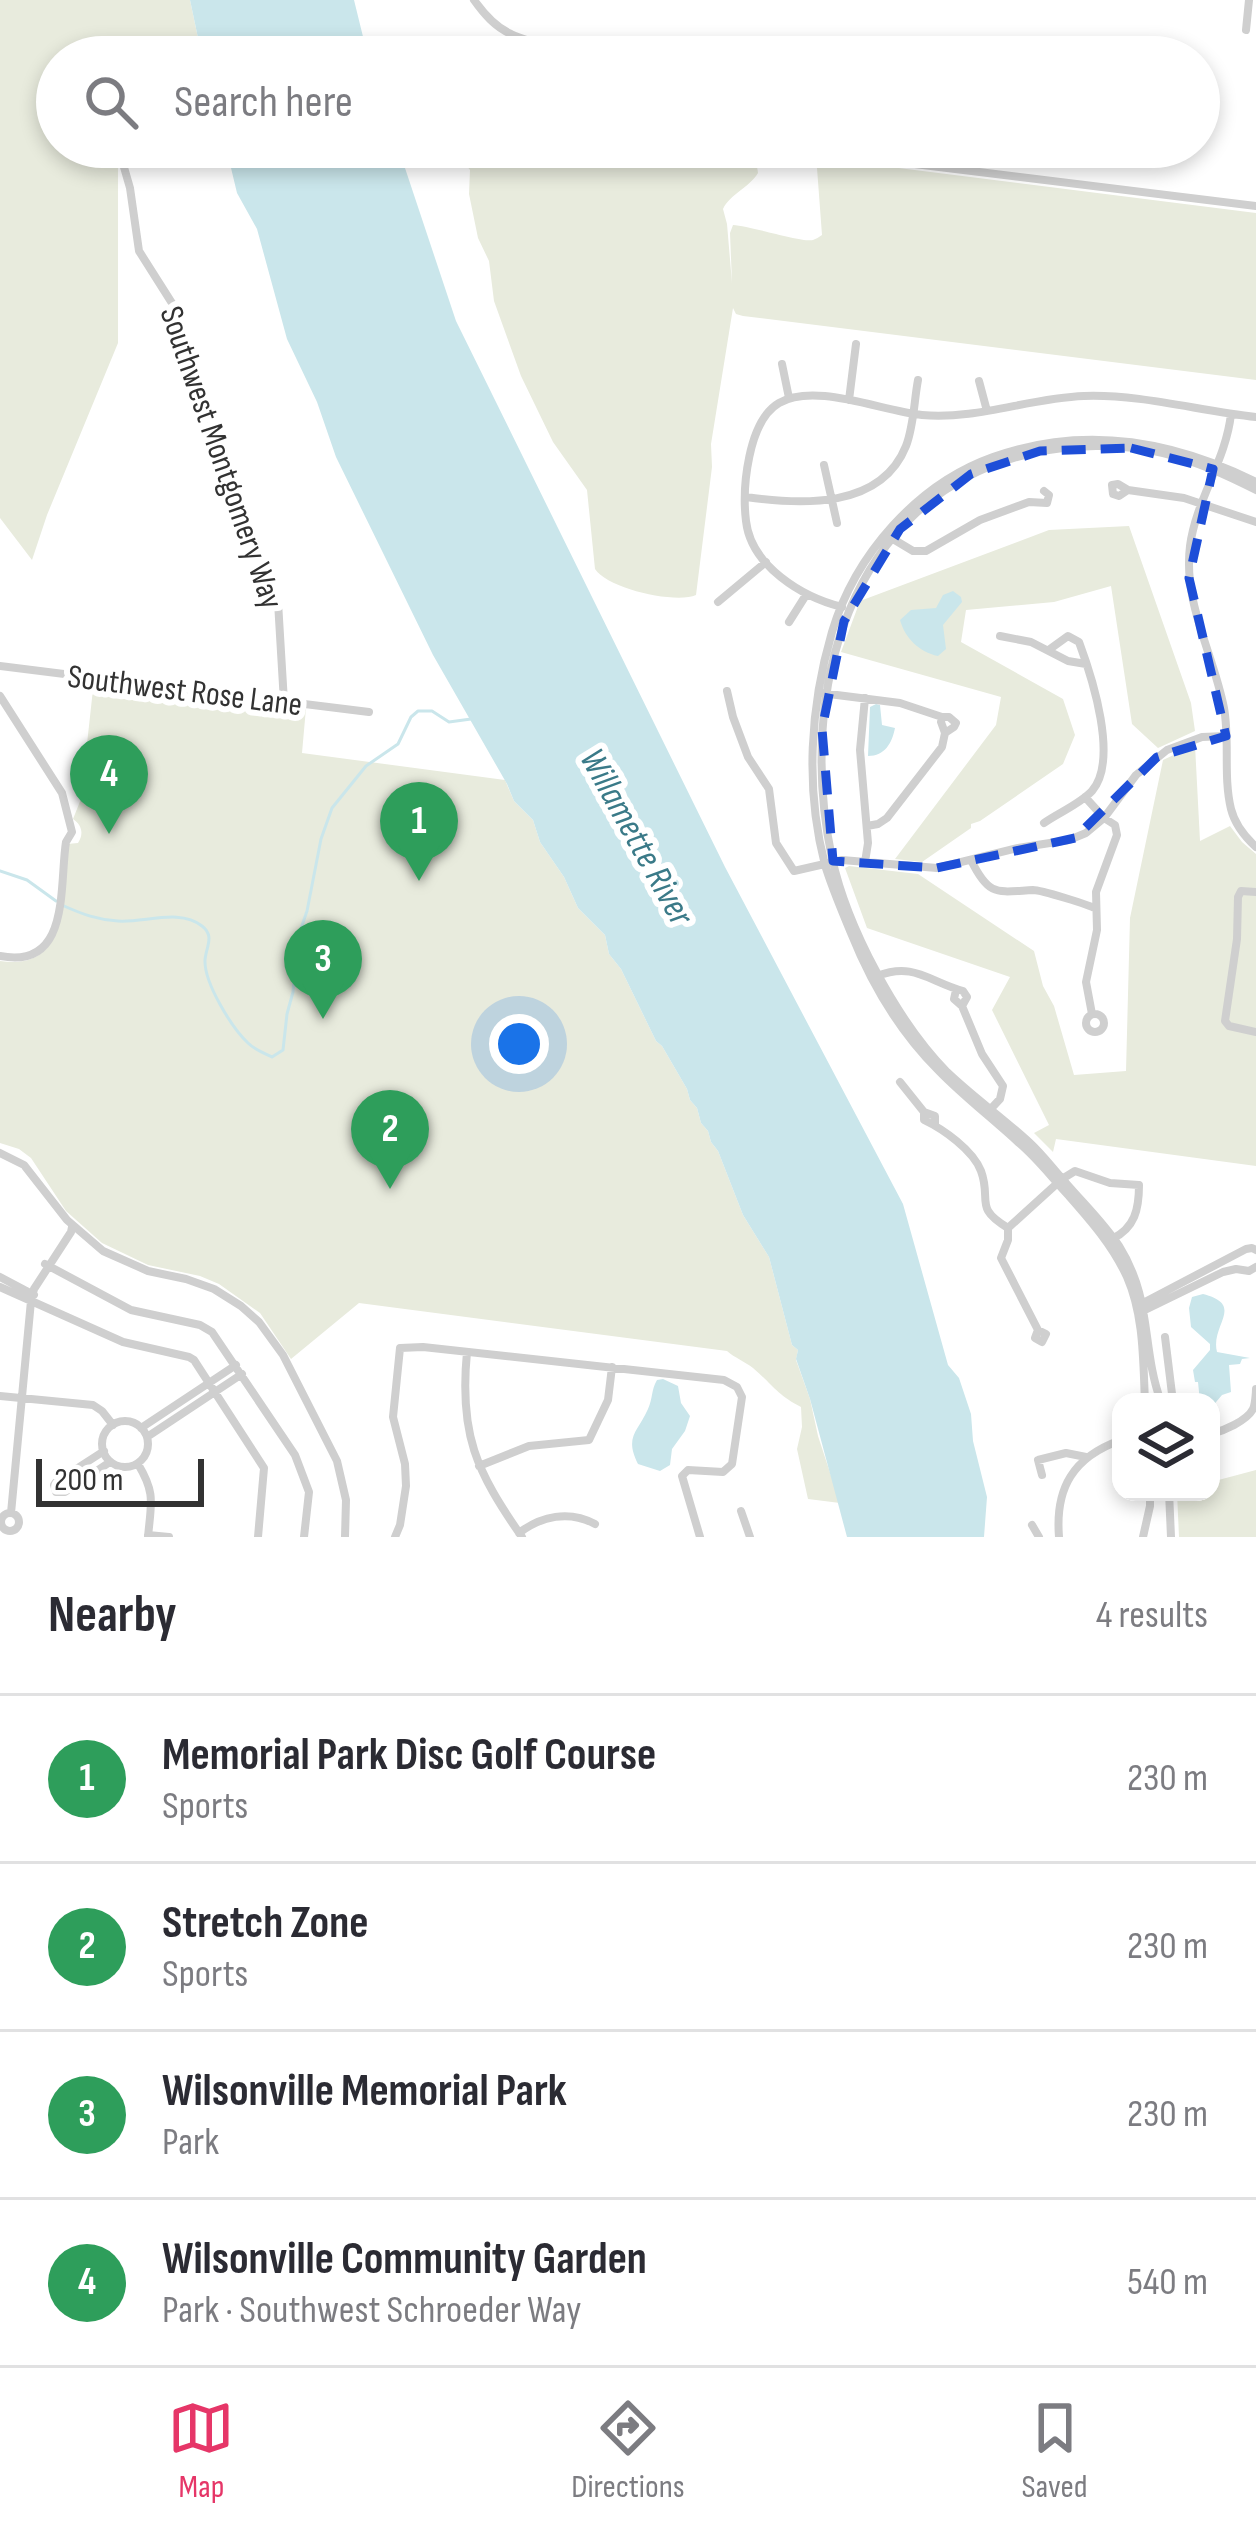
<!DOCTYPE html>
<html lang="en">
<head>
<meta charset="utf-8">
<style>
  :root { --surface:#fff; --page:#f2f2f3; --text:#2b2b33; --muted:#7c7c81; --line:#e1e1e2; --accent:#e63668 }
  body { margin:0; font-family:"Sofia Sans Condensed",sans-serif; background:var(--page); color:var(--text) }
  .controls { position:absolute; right:36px; bottom:36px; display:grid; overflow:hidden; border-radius:24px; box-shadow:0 6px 18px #0003 }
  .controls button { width:108px; height:108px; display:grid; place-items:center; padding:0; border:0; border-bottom:3px solid var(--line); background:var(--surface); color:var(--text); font:60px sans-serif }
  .scale { position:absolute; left:36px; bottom:30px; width:168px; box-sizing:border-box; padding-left:12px; border:6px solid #323232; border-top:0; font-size:33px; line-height:42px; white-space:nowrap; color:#323232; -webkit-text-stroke:9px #fff; paint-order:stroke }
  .you { position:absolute; left:519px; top:1044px; width:42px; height:42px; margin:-30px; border:9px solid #fff; border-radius:50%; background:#1a73e8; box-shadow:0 0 0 18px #1a73e833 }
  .badge { display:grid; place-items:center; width:78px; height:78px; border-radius:50%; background:var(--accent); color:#fff; font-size:39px; font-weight:700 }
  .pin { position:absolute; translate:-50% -99px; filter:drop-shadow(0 3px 6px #0008) }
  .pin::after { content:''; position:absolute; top:63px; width:42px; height:36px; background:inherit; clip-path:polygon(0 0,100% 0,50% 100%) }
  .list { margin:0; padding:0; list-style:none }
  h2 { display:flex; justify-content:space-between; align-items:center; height:156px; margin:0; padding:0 48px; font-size:51px }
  h2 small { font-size:39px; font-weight:400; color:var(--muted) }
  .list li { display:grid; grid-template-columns:78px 1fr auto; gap:36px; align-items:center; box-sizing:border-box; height:168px; padding:0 48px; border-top:3px solid var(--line) }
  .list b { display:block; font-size:45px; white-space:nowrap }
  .list p { margin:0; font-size:39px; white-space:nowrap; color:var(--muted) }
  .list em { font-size:39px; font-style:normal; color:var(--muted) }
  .icon { flex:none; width:66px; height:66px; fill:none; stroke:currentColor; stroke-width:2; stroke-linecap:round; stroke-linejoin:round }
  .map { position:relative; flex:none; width:1256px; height:1537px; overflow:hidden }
  .search { position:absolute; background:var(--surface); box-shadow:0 6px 18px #0003; left:36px; right:36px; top:36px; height:132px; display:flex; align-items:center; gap:30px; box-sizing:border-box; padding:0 42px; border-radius:66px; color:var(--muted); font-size:45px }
  .sheet { height:828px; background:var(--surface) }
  nav { display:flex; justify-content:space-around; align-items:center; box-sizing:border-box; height:168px; border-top:3px solid var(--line); background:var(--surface); font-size:33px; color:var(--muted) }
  nav a { display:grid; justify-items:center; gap:6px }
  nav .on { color:var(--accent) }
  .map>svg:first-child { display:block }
  .green { fill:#e8ebdd }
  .water { fill:#cae6eb }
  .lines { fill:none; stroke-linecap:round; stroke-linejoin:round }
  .stream { stroke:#cae6eb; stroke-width:3 }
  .minor { stroke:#cfcfcf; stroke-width:8 }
  .marked { fill:none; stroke:#1d4ed8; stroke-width:9; stroke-dasharray:24 15; stroke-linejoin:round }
  .labels { text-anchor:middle; stroke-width:12; stroke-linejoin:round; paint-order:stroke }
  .street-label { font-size:33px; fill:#323232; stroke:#fff }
  .water-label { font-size:36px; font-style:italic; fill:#3a7a88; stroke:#fff }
</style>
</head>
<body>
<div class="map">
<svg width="1256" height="1537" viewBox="0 0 1256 1537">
  <rect width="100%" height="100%" fill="#fff"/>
  <path class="green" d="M0 0H190L202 57H57V147H118V343L47 515 32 560 0 518Z
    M452 147H731C746 151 757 156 758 173 749 188 730 194 723 209L727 224 732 283 730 233 733 225C750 226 804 243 813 240 816 239 819 237 822 235L817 168 820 161 827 159 1256 213V380L743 316 736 314 733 308 711 444 712 467 696 595C676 604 608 589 595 569L587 490 553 442 521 376 494 301 489 261 478 238 469 194 470 170Z
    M1129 526 1191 703 1195 731 1158 748 1132 724 1111 586 1054 602 966 610 961 642 1063 699 1075 735 1063 764 980 821 971 824V828L922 862 895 859 996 725 1001 697 841 652 860 601 1049 530Z
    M94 680 306 708 302 753 505 780 514 801 533 820 540 842 564 877 578 908 605 935 609 954 621 969 656 1041 662 1046 687 1089 690 1100 697 1108 701 1123 708 1131 711 1142 718 1151 743 1215 769 1257 792 1345 798 1350 796 1360 810 1399 818 1436 840 1503 808 1499 797 1449 802 1427 801 1407C777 1395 772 1384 753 1368 744 1361 735 1358 727 1351L359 1303 291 1359 260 1313 219 1284 200 1276 148 1265 102 1243 66 1211 31 1158 19 1149 0 1143V961C72 972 63 892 67 844L78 843C84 834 82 825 73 819L81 799Z
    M1195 745 1200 841 1230 826 1242 842 1256 854V1166L1056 1139 1053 1152 1034 1133 1049 1125 992 1010 1010 977 867 928 845 868 849 866 918 874 1034 951 1043 986 1054 1006 1074 1075 1126 1071 1130 918 1163 760Z
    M1256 1470V1537H1179L1177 1492H1211V1482Z"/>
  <path class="water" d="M190 0H354L368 57H202Z
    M226 147H398L456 321 725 867 903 1204 948 1365 959 1378 971 1414 973 1441 987 1497 984 1537H847L810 1399 796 1359 798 1350 792 1345 769 1257 743 1215 718 1151 711 1142 708 1131 701 1123 697 1108 690 1100 687 1089 662 1046 656 1041 621 969 609 954 605 935 578 908 564 877 540 842 533 820 514 801 507 784 433 655 336 457 317 402 287 339 257 229 237 193Z
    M953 591 961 597 962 602 943 625 946 649 938 656C919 652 905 638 900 620L911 610 936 608 943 595Z
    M876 704 880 705 882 725 895 728C892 743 885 756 868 756L870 707Z
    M1203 1294C1246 1305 1210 1325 1217 1352L1250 1358 1242 1359 1240 1364 1229 1365 1231 1392 1222 1395 1211 1408V1402H1200L1198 1382H1195L1193 1370 1210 1350V1344L1191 1327 1189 1308 1192 1297Z
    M663 1379 678 1386 681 1403 690 1416 685 1431 672 1449 670 1465 660 1471 638 1464C624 1436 638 1432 648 1409 653 1398 651 1390 657 1380Z"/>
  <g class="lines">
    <path class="stream" d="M0 871 27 880 56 901
      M64 906C82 914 98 920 118 921 144 923 180 908 202 926 215 936 206 947 205 960 204 983 232 1028 248 1043 255 1050 264 1053 272 1057L283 1050 287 1014 293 992 297 940 307 911 321 839 332 808 366 766 398 744 411 717 418 711H432L449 722 471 719"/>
    <path class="minor" d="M474 0C484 14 495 27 511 34 530 43 549 43 566 57
      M1246 30 1249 0
      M776 147 1256 206
      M119 150 130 188 139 251 177 311 225 469 278 602 284 702
      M782 364 789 398
      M979 381 987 411
      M849 400 856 344
      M1231 414C1226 460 1196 500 1190 546 1183 604 1213 652 1224 708 1230 741 1223 776 1231 809 1235 825 1244 836 1256 847
      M824 465 837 523
      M1118 484 1128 490 1119 496 1113 494 1112 485Z
      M1128 490 1184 498 1256 522
      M746 497C801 505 881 509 906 446 914 425 914 401 918 380
      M888 536 913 551H926L980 520 1029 502 1047 503 1049 495 1044 491
      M718 602 766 562
      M842 607C802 597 751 566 746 521 742 488 748 421 779 403 815 382 881 411 922 415 977 420 1029 398 1084 396 1142 394 1199 411 1256 417
      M789 622 806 595
      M1000 636 1031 642 1068 661 1086 664
      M0 666 369 712
      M727 691 733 717 748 757 769 789 776 843 794 871 842 860 937 868 1018 848 1069 840 1086 833 1104 818 1136 775 1167 750 1202 737 1226 736
      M821 693 900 703 942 717
      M0 696 62 793 72 832 66 842C59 886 71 970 0 956
      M865 698 860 750 868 843 865 862
      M1085 797 1104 818 1115 825 1117 835 1096 892 1097 930 1086 982 1092 1014
      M1044 823C1058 813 1080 804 1092 791 1119 760 1092 677 1079 642L1068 636 1050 649
      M867 826 878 824 887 818 942 747 945 733 954 727 956 723 949 717H942L941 722 945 733
      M971 860C989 897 997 892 1033 890 1041 890 1090 905 1096 909
      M1256 892 1241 891 1238 897 1237 939 1225 1021 1229 1026 1256 1032
      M877 976C914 962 928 981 963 991L967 997 962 1006 954 999 956 990
      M962 1006 982 1054 1003 1086 1000 1099 987 1113
      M1086 1023a9 9 0 1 1 18 0a9 9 0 1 1-18 0Z
      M900 1082 924 1112
      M935 1124V1116L924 1112V1120C943 1129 973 1150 981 1171 992 1201 973 1207 1008 1228
      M0 1153 24 1165 67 1220 103 1251 148 1271 186 1279 214 1289 241 1306 259 1322 283 1355 337 1461 346 1500 345 1537
      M1008 1228 1062 1179 1075 1171 1110 1183 1139 1185C1139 1209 1135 1228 1112 1239
      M1008 1228V1240L1001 1258 1038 1330
      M45 1264 131 1310 200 1325 212 1332 295 1455 309 1492 304 1537
      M0 1277 34 1295
      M0 1287 123 1342 189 1357 194 1360 264 1468 258 1537
      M1143 1303 1246 1249 1252 1248 1256 1250
      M1145 1310 1223 1272 1236 1269 1249 1271 1256 1267
      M1038 1330 1046 1334 1042 1342 1035 1338Z
      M1165 1337 1173 1402
      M467 1352C459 1434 476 1471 522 1537
      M0 1396 93 1405 102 1411 113 1425
      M1145 1402C1143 1360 1144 1316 1127 1277 1113 1246 1091 1221 1069 1196 1052 1178 1038 1159 1019 1143 992 1118 963 1096 938 1070 900 1032 871 983 851 933 842 911 832 888 825 865 805 788 810 707 832 632 855 555 917 484 993 457 1083 425 1172 440 1256 482
      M1161 1402C1141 1347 1153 1300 1119 1246 1104 1223 1084 1204 1066 1183 1054 1170 1043 1155 1030 1143 1003 1118 973 1097 947 1072 897 1021 847 927 832 858 797 694 847 499 1028 454 1071 444 1121 443 1163 453 1196 461 1226 475 1256 490
      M102 1444a23 23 0 1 1 46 0a23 23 0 1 1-46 0Z
      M141 1428 236 1365
      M1211 1434C1223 1431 1247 1421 1253 1409 1255 1405 1256 1393 1256 1389
      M147 1437 242 1374
      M104 1451 56 1482 54 1485 56 1492H65L110 1462
      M138 1464C156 1494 151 1503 148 1537
      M479 1466 529 1446 589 1440 608 1400 612 1367
      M1042 1475 1038 1460 1066 1453 1086 1457
      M1169 1492 1171 1537
      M741 1511 750 1537
      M1 1522a9 9 0 1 1 18 0a9 9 0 1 1-18 0Z
      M11 1513 31 1301 34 1289 71 1232 72 1227
      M1032 1525 1039 1537
      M519 1533C541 1516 569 1510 595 1524
      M148 1535 169 1537
      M395 1537 400 1525 406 1486 405 1464 393 1417 400 1348 423 1347 724 1380 737 1387 742 1397 732 1464 723 1472 688 1470 682 1476 700 1537
      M1059 1537C1055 1488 1073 1457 1121 1440
      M1143 1537 1150 1506V1492"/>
  </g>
  <path class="marked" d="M1131 448 1213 469 1189 578 1226 736 1157 757 1075 838 937 868 833 861 822 729 844 621 900 529 971 474 1040 451Z"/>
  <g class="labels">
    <g class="street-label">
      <text transform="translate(223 457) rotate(71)" y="12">Southwest Montgomery Way</text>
      <text transform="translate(185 689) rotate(7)" y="12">Southwest Rose Lane</text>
    </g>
    <g class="water-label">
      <text transform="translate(638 836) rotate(61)" y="13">Willamette River</text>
    </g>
  </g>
</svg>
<div class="controls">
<button><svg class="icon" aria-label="layers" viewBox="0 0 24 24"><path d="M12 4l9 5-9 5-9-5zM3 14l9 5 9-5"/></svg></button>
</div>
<div class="scale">200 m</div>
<div class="you"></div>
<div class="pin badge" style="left:419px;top:881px;background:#2e9e5b">1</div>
<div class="pin badge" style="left:390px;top:1189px;background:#2e9e5b">2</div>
<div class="pin badge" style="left:323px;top:1019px;background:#2e9e5b">3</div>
<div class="pin badge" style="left:109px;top:834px;background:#2e9e5b">4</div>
<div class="search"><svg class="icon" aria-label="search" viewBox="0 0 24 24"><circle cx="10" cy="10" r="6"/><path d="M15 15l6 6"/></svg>Search here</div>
</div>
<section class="sheet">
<h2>Nearby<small>4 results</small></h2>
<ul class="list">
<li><span class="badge" style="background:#2e9e5b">1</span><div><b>Memorial Park Disc Golf Course</b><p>Sports</p></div><em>230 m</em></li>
<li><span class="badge" style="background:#2e9e5b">2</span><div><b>Stretch Zone</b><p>Sports</p></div><em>230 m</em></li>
<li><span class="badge" style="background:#2e9e5b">3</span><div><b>Wilsonville Memorial Park</b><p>Park</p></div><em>230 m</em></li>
<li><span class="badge" style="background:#2e9e5b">4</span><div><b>Wilsonville Community Garden</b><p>Park · Southwest Schroeder Way</p></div><em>540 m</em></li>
</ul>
</section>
<nav>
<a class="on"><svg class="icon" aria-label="map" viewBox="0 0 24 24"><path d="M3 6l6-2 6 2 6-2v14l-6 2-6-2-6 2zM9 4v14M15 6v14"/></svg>Map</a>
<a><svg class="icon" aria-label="directions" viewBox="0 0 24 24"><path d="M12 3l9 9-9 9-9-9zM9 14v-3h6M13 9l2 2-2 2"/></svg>Directions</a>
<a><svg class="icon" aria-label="saved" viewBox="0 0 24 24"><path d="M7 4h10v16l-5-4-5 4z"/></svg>Saved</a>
</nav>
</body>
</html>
